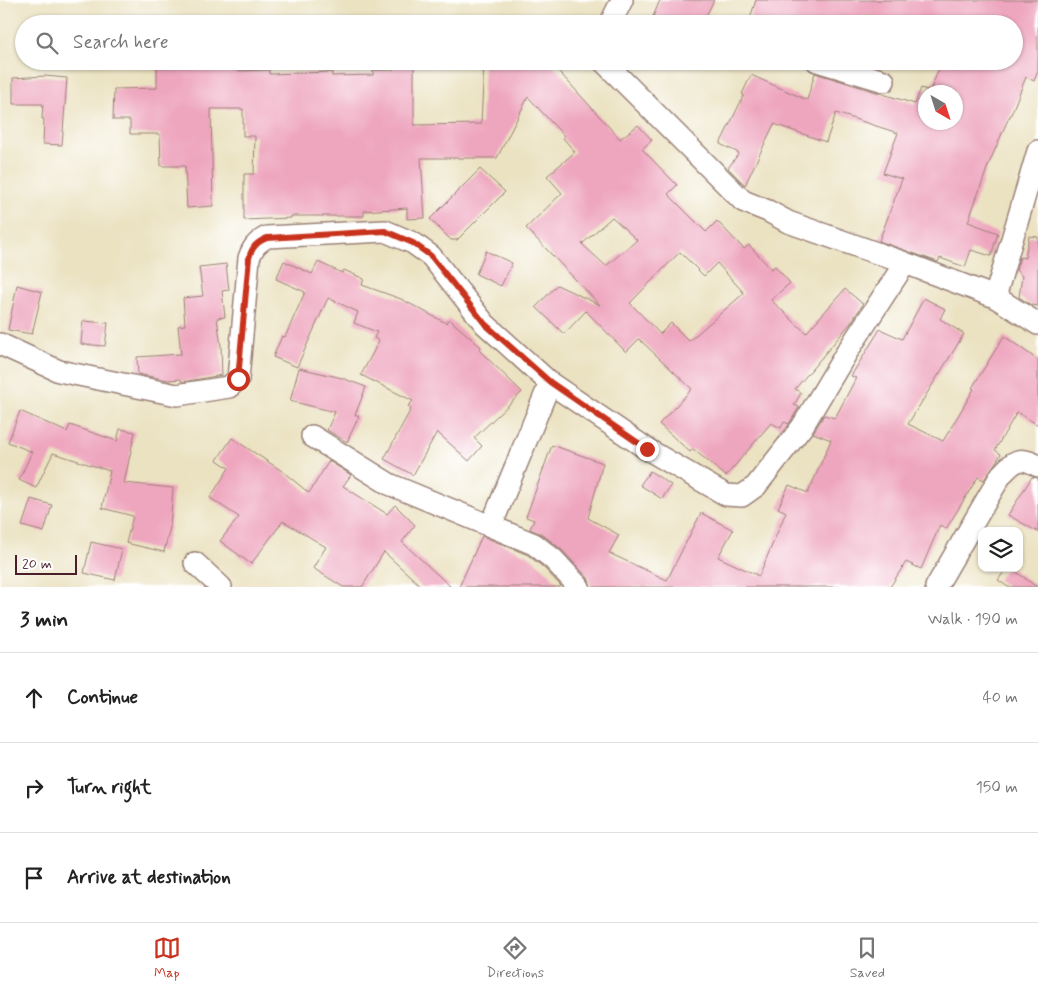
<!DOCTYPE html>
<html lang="en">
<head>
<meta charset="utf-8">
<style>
  :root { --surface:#fff; --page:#f6f6f6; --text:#222; --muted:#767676; --line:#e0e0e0; --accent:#c8321e }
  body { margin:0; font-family:Mynerve,sans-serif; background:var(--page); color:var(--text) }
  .controls { position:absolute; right:15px; bottom:15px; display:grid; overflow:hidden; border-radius:10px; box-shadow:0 1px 4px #0004 }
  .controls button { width:45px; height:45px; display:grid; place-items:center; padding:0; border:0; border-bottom:1px solid var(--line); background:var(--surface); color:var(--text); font:25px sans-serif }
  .compass { position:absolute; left:918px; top:85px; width:45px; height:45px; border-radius:50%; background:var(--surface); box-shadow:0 1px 4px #0004; rotate:141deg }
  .scale { position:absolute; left:15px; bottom:12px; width:62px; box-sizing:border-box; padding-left:5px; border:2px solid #4a1f2b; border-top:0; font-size:14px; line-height:18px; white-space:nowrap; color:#4a1f2b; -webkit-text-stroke:4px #fff; paint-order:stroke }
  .stop { position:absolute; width:15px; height:15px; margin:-11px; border:4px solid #c8321e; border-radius:50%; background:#fff }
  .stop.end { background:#c8321e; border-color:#fff; box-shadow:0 1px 5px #0008 }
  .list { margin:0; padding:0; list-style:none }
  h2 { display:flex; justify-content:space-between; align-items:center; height:65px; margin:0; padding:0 20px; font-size:21px }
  h2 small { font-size:16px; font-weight:400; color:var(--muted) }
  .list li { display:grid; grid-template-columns:32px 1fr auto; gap:15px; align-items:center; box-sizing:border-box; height:90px; padding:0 20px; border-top:1px solid var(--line) }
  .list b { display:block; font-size:19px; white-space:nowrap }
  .list em { font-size:16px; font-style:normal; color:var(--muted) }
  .icon { flex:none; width:28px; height:28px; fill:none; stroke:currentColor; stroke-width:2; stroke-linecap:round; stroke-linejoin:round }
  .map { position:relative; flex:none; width:1038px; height:587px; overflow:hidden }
  .search { position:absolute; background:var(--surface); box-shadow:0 1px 4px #0004; left:15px; right:15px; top:15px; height:55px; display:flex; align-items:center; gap:12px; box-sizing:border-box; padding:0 18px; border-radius:28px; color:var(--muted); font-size:19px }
  .sheet { height:335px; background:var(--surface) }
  nav { display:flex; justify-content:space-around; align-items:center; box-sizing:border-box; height:70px; border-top:1px solid var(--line); background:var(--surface); font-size:14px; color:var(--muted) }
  nav a { display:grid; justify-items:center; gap:2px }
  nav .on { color:var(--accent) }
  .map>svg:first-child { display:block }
  .building { fill:#eea5be; fill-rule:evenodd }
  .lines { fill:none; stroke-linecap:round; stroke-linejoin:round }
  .minor-casing { stroke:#9a8076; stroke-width:24 }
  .minor { stroke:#fff; stroke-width:21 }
  .route { stroke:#c8321e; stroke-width:6 }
</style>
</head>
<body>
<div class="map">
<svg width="1038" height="587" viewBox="0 0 1038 587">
  <rect width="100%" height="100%" fill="#fff"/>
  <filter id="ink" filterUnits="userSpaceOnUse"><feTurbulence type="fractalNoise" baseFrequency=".02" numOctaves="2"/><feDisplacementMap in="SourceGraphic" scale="10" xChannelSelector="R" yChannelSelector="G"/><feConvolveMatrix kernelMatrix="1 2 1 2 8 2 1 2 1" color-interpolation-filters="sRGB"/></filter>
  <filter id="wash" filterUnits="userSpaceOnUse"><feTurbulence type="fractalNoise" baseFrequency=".0096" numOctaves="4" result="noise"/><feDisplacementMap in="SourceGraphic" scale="20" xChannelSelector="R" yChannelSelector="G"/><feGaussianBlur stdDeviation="1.12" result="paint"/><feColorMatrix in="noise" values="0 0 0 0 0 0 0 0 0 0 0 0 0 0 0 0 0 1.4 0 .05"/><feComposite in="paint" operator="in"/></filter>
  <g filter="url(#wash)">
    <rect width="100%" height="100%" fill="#ebe2c1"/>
    <g id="blocks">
      <path class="building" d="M660 0H714L702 24H650Z
        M756 0H1038V71L1034 81 1026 77 1010 117H1009L988 166 968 222 998 233 991 256 971 250 965 267 940 258 938 262 879 241 902 179 883 173 898 133 836 113 826 142 774 124 745 185 728 168 739 153 720 144 744 95 742 94 751 75 807 100 815 73 915 104 921 88 930 91 942 61H1014V24H916L895 18 894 23 865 15 862 24H748ZM926 92H956V122H926Z
        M210 61V68H237V71L269 70V74L332 72V76L373 75V70H393V61H414V125L481 124 484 62 527 63 528 61H541L552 64 620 139 638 125 652 140 642 149 677 185 668 194 706 232 717 221 744 249 749 245 771 269 775 266 790 283 771 300 806 333 845 289 863 304 850 324 795 389 801 393 794 405 799 407 789 424 784 422 781 428 771 423 726 476 693 449 690 452 659 424 692 389 639 339 626 352 586 311 564 334 536 307 557 285 600 305 526 228 562 193 547 176 575 152 563 138 564 136 528 97 497 158H421L425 218 407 219V208L364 211V216H291V218L244 220V174H254L255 136H243V109H211L213 206 187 208 185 166H161L160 134H130V120H113L114 89 157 88V62ZM612 217 637 240 606 266 582 244ZM680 252 704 276 717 263 744 293 689 341 671 323 660 334 630 303Z
        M862 61H881L879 66Z
        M45 76 67 78 62 145 43 144 44 119H42L43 104H13V78Z
        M480 169 505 192 457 240H451L430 219Z
        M1029 236 1038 237V306L1031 305 1019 297 1022 276 1016 270 1020 257 1025 258Z
        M486 251 512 263 501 286 476 274Z
        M284 261 312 274 318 262 342 273 344 270 364 279 362 285 401 299 446 323 449 319 481 347 479 350 522 392 474 438 482 446 469 461 437 432 413 475 384 459 411 409 408 406 413 401 361 375 379 341 374 338 377 332 354 323 358 312 328 298 297 367 273 357 282 336 285 337 305 292 276 279Z
        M226 264 229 290 222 291 225 317 217 318 221 346 222 375 182 382 181 379 168 380 138 374 137 357 181 354 178 326 185 325 183 298 203 296 199 267Z
        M17 285 42 292 32 334 8 330Z
        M924 298 945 309 940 319 964 334 908 424 943 441 974 389 972 388 1004 336 1038 360V425L1017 412 995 450 1001 454 996 462 984 480 978 477 946 529 940 525 921 569 906 562 890 587H591L588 578 562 550 542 534 530 529 534 520 526 517 552 445 603 463 588 518 619 535 609 553 667 580 701 513 733 530 718 557 759 576 786 512 778 508 789 485 808 493 831 440 813 433 824 415 835 418 856 378 851 376 880 329 902 339Z
        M83 321 108 323 105 346 81 344Z
        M299 368 342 378 366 387 355 415 359 416 347 442 327 430 335 412 290 401Z
        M20 411 67 432 70 425 117 441 120 429 135 432 124 483 173 488 170 527 164 552 126 543 133 516 102 508 110 471 53 453 36 488 19 480 32 452 8 442Z
        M232 438 282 471 309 493 329 461 351 475 343 486 387 514 395 505 415 525 402 542 451 587H422L384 552 362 587H343L313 568 326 547 283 521 251 564 220 541 239 517 210 498 229 468 217 460Z
        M650 471 671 485 662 499 640 485Z
        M1032 477 1038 478V532L1008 515Z
        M31 499 52 505 44 532 22 526Z
        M482 536 528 555 544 568 561 586 560 587H459Z
        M91 542 122 549 115 580 84 573Z
        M1007 568H1011L1037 587H1008L998 580Z"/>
    </g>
  </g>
  <g filter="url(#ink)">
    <use href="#blocks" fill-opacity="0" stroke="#9a8076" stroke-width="1"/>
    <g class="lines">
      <g class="minor-casing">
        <path id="minor" d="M610 24 622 0
          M603 61 743 201 768 211 788 222 905 263 995 297 1038 324
          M817 61 884 81
          M995 297 1038 151
          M0 344 59 371 177 395 229 387 238 379 249 258C253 247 257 242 267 237L385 231 413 243 431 256 485 324 550 383 647 449 726 495 742 496 756 486 802 427 847 352 905 263
          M312 436 389 484 534 544 553 559 579 587
          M491 526 550 383
          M195 563 221 587
          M936 587 1001 475C1014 461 1019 455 1038 466"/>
      </g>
      <use href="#minor" class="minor"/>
    </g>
  </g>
  <g class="lines" filter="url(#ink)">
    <path class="route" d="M238 379 249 258C252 247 257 242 267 238L385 231 413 243 431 256 485 324 550 382 647 449"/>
  </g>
</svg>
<div class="controls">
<button><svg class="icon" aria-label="layers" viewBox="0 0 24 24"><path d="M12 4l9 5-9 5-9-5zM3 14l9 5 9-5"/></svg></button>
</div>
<svg class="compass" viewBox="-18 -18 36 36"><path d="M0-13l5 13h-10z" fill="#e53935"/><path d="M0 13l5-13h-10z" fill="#767676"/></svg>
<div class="scale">20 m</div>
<div class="stop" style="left:238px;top:379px"></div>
<div class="stop end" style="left:647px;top:449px"></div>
<div class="search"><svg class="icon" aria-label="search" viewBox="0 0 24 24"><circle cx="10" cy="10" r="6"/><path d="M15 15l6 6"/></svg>Search here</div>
</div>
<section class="sheet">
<h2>3 min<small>Walk · 190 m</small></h2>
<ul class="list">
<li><svg class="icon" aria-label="ahead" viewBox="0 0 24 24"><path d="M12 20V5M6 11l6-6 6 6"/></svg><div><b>Continue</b></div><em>40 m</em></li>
<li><svg class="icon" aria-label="right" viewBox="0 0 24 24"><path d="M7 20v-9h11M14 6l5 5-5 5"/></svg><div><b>Turn right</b></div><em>150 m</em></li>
<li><svg class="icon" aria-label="arrive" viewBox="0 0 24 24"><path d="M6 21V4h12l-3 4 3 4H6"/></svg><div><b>Arrive at destination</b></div></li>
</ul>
</section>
<nav>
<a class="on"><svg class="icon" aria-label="map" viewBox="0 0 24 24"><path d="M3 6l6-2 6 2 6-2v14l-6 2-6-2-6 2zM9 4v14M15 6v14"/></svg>Map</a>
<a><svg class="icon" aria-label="directions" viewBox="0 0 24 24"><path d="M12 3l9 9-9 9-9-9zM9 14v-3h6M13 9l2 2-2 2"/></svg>Directions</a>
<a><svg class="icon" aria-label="saved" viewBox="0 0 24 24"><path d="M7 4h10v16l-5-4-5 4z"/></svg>Saved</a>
</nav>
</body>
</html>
